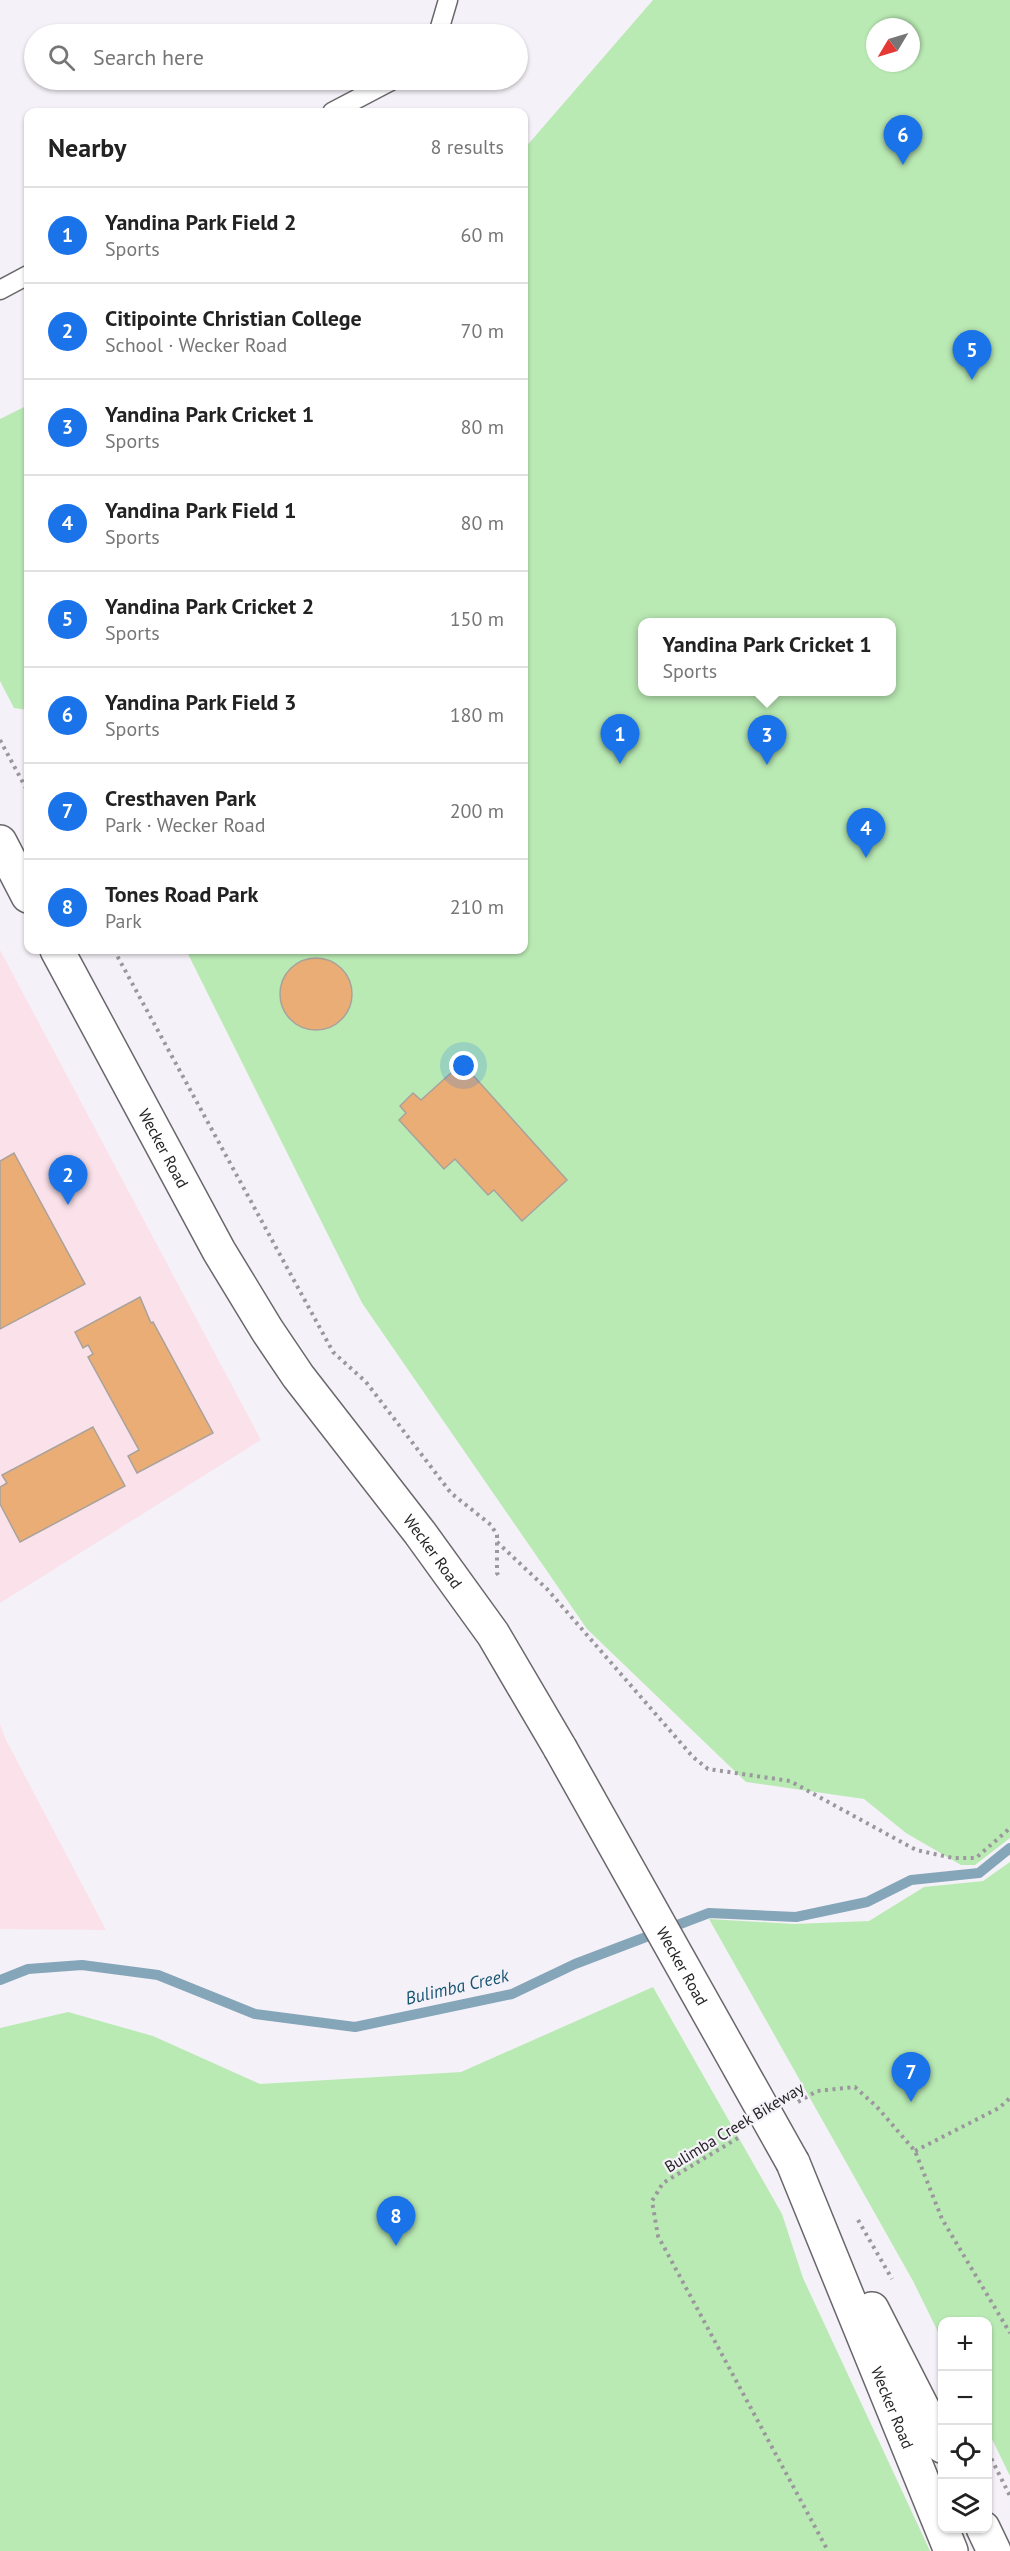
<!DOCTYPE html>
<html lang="en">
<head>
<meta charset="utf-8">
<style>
  :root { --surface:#fff; --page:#f6f6f6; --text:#222; --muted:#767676; --line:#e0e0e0; --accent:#1a73e8 }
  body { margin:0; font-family:"PT Sans",sans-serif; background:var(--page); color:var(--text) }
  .controls { position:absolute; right:18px; bottom:18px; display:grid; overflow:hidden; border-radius:12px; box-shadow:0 2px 4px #0004 }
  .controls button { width:54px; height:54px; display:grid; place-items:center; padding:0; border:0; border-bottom:2px solid var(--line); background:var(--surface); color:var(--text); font:30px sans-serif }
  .compass { position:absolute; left:866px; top:18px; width:54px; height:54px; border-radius:50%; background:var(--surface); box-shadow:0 2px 4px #0004; rotate:232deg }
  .you { position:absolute; left:464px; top:1066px; width:21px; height:21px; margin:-15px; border:4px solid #fff; border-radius:50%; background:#1a73e8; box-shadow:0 0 0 9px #1a73e833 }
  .badge { display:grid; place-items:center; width:39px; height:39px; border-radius:50%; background:var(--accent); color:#fff; font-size:20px; font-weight:700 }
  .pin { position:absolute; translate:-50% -50px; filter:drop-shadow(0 2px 3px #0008) }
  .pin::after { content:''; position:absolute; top:32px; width:21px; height:18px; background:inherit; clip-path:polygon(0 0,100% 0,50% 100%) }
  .popup { position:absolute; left:638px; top:618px; width:258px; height:78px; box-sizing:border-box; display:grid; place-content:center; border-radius:12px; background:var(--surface); filter:drop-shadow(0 2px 4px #0005); font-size:20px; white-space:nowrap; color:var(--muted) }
  .popup b { font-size:22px; color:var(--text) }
  .popup::after { content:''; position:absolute; left:50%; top:100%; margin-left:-12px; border:12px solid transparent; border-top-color:var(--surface) }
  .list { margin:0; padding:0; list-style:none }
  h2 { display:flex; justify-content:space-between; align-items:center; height:78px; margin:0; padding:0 24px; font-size:26px }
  h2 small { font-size:20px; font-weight:400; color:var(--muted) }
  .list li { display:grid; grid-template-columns:39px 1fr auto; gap:18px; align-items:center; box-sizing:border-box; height:96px; padding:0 24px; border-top:2px solid var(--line) }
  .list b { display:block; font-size:22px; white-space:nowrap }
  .list p { margin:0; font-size:20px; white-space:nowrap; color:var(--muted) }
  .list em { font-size:20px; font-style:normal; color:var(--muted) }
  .icon { flex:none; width:33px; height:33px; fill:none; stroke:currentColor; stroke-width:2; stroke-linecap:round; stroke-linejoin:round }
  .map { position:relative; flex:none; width:1010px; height:2551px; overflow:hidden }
  .search { position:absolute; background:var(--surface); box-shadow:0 2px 4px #0004; left:24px; top:24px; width:504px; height:66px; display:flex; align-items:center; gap:15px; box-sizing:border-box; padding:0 21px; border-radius:33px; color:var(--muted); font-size:22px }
  .panel { position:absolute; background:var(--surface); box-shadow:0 2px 4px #0004; left:24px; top:108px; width:504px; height:846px; border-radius:12px }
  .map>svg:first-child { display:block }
  .education { fill:#fbe1e9 }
  .green { fill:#baeab4; fill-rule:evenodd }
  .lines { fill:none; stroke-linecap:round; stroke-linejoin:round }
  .stream { stroke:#85a5b9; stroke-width:10 }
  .building { fill:#eaad75; stroke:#a8a29d; stroke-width:1.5 }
  .service-casing { stroke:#6a676c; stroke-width:21 }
  .tertiary-casing { stroke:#6a676c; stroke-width:36 }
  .path { stroke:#9b989d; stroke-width:4; stroke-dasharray:3 4.5; stroke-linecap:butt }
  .service { stroke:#fff; stroke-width:18 }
  .tertiary { stroke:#fff; stroke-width:33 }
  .tertiary-bridge-casing { stroke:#6a676c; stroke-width:36; stroke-linecap:butt }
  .tertiary-bridge { stroke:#fff; stroke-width:33 }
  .labels { text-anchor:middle; stroke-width:4.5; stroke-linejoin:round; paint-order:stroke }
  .street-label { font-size:16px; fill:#242325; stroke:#f5f1f8 }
  .water-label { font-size:18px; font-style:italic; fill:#185674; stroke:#f5f1f8 }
</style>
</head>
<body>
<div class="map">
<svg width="1010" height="2551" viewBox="0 0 1010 2551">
  <rect width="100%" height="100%" fill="#f5f1f8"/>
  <path class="education" d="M0 950 261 1440 0 1603Z
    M0 1724 6 1740 106 1930 0 1929Z"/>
  <path class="green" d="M653 0H1010V1838L975 1865H961L906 1833 864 1799 746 1782 587 1629 362 1303 186 950H524V149ZM875 27H911V63H875ZM642 622H891V692H642Z
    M28 405V710L14 708 0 681V419Z
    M1010 1862V2476L988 2431V2322H942V2340L913 2281 709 1919 794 1924 869 1921 924 1887 983 1881Z
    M653 1987 782 2214 803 2278 930 2551H0V2028L68 2012 153 2036 260 2084 461 2072Z"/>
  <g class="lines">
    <path class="stream" d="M0 1980 28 1969 82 1965 158 1975 255 2014 355 2027 512 1994 575 1964 709 1913 796 1917 867 1902 911 1880 979 1873 1010 1848"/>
  </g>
  <path class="building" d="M280 994a36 36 0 1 1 72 0a36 36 0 1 1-72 0Z
    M462 1063 567 1180 522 1221 494 1190 488 1195 455 1159 444 1169 399 1120 406 1113 400 1106 413 1093 421 1100Z
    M14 1153 85 1284 0 1329V1161Z
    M140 1297 151 1323 153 1322 213 1433 137 1473 128 1456 139 1450 88 1357 93 1354 88 1345 83 1348 75 1332Z
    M93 1427 125 1486 20 1542 0 1504V1487L7 1483 2 1475Z"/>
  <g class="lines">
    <g class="service-casing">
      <path id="service" d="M438 34 448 0
        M332 112 393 80
        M0 290 28 275"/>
    </g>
    <g class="tertiary-casing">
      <g id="tertiary">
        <path d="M0 842 28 896"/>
        <path id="s1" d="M57 950 219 1251 267 1330 298 1376 420 1533 493 1634 560 1748"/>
        <path id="s2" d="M793 2163 951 2551"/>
        <path d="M872 2309 942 2446"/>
        <path d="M983 2528 994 2551"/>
      </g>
    </g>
    <path class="path" d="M0 740 28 792
      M114 950 333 1352 366 1382 451 1493 491 1525 497 1535V1573L500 1578
      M497 1542 547 1589 693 1757 708 1769 790 1781 916 1850 953 1858H976L1010 1828
      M798 2102 817 2091 855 2087 877 2107 915 2151 942 2219 1010 2333
      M738 2138 663 2183 652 2201 658 2236 828 2551
      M915 2151 999 2108 1010 2098
      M858 2220 892 2279
      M988 2452 1010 2496"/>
    <use href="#service" class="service"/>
    <use href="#tertiary" class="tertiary"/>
    <g class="tertiary-bridge-casing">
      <g id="tertiary-bridge">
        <path id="s3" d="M560 1748 793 2163"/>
      </g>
    </g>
    <use href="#tertiary-bridge" class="tertiary-bridge"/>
  </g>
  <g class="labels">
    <g class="street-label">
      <text dy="6" stroke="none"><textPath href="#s1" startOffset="225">Wecker Road</textPath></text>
      <text dy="6" stroke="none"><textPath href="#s1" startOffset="711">Wecker Road</textPath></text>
      <text dy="6" stroke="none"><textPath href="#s3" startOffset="250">Wecker Road</textPath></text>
      <text transform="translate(734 2127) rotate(-31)" y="6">Bulimba Creek Bikeway</text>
      <text dy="6" stroke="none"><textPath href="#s2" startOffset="264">Wecker Road</textPath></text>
    </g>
    <g class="water-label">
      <text transform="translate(457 1987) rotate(-13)" y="6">Bulimba Creek</text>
    </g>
  </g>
</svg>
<div class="controls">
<button>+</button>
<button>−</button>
<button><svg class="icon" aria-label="locate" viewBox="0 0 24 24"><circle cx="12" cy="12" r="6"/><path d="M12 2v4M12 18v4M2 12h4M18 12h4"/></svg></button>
<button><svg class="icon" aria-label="layers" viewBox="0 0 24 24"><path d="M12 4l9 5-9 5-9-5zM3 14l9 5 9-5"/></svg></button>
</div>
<svg class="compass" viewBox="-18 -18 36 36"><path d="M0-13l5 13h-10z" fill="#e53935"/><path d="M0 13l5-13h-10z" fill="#767676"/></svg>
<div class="you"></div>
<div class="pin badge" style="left:620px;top:764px">1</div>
<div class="pin badge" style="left:68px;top:1205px">2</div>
<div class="pin badge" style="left:767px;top:765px">3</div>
<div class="popup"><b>Yandina Park Cricket 1</b>Sports</div>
<div class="pin badge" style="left:866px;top:858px">4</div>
<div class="pin badge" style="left:972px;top:380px">5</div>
<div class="pin badge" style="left:903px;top:165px">6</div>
<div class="pin badge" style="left:911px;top:2102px">7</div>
<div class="pin badge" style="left:396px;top:2246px">8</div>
<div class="search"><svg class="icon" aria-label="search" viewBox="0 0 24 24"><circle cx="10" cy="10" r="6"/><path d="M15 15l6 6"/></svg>Search here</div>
<section class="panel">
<h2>Nearby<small>8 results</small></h2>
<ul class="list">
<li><span class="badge">1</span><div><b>Yandina Park Field 2</b><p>Sports</p></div><em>60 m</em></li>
<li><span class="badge">2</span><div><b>Citipointe Christian College</b><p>School · Wecker Road</p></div><em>70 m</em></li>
<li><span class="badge">3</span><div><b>Yandina Park Cricket 1</b><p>Sports</p></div><em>80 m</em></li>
<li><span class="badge">4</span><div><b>Yandina Park Field 1</b><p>Sports</p></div><em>80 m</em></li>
<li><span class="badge">5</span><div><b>Yandina Park Cricket 2</b><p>Sports</p></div><em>150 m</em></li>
<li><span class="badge">6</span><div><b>Yandina Park Field 3</b><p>Sports</p></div><em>180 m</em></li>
<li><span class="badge">7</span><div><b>Cresthaven Park</b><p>Park · Wecker Road</p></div><em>200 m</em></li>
<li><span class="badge">8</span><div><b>Tones Road Park</b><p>Park</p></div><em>210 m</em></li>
</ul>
</section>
</div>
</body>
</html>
